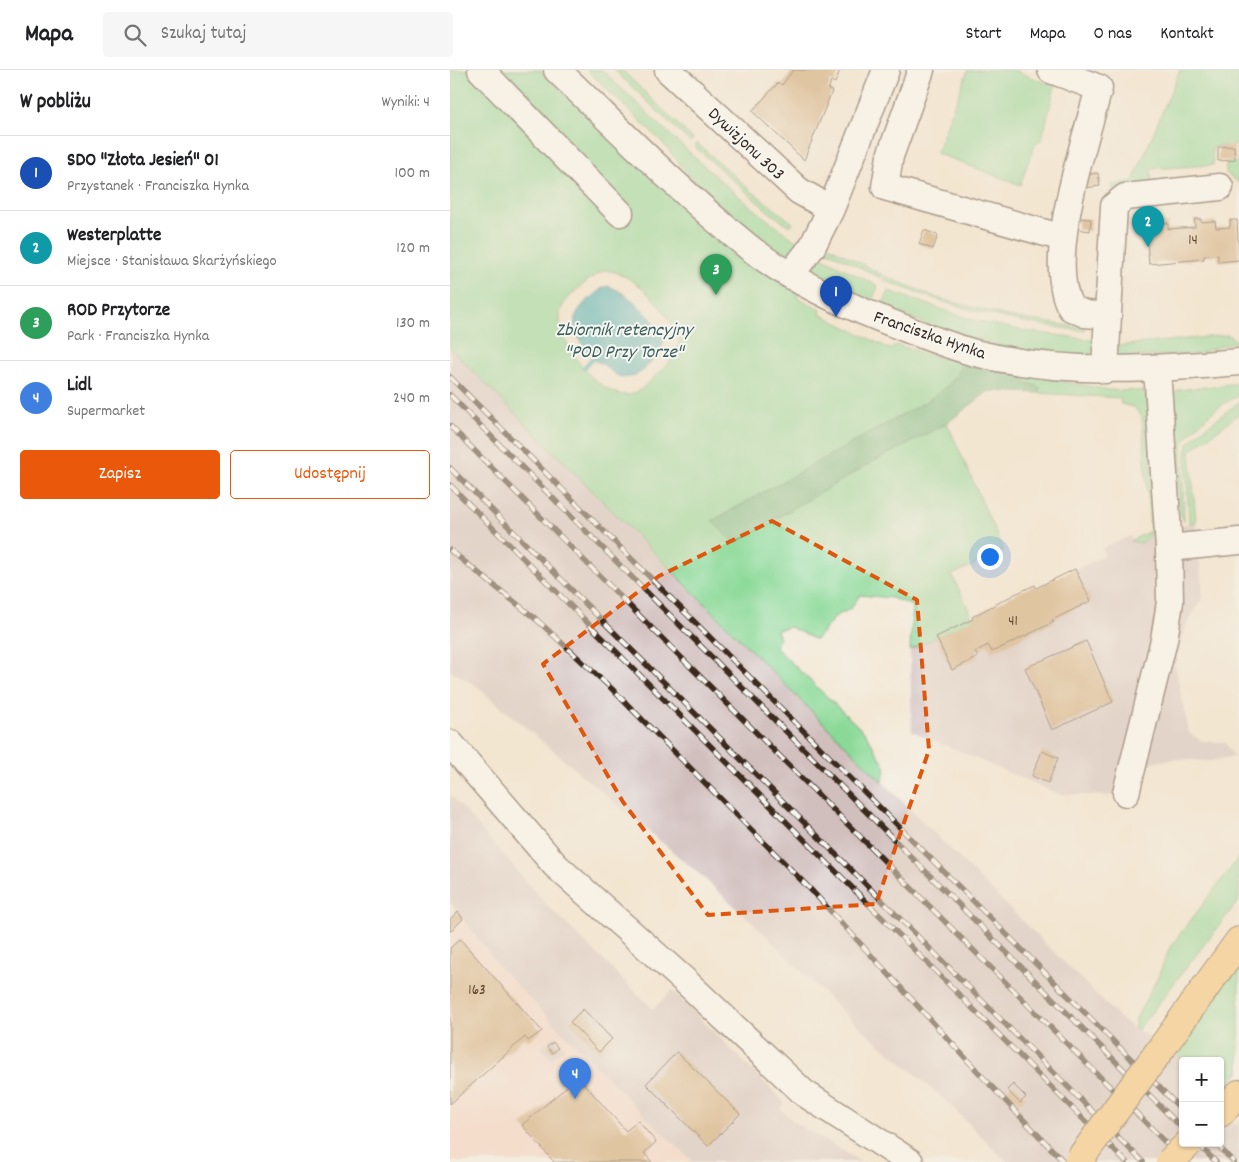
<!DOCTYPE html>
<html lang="pl">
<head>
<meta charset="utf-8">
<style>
  :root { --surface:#fff; --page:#f6f6f6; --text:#202124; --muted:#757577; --line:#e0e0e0; --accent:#ea580c }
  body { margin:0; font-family:Dekko,sans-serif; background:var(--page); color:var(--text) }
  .controls { position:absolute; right:15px; bottom:15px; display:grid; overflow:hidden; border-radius:5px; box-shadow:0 1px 4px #0004 }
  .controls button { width:45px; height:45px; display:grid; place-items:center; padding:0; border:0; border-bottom:1px solid var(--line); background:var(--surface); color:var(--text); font:25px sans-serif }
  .you { position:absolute; left:539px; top:486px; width:18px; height:18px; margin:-12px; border:4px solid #fff; border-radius:50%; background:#1a73e8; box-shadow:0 0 0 8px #1a73e833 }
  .badge { display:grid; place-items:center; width:32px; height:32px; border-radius:50%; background:var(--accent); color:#fff; font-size:16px; font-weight:700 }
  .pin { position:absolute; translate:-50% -41px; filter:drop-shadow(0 1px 2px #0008) }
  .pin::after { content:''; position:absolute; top:26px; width:18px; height:15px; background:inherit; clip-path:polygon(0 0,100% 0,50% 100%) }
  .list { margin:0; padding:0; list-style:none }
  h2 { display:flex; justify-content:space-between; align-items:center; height:65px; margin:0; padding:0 20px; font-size:21px }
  h2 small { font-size:16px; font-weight:400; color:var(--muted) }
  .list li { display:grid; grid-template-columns:32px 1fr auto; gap:15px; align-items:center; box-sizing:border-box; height:75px; padding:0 20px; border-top:1px solid var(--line) }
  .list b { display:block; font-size:19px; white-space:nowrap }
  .list p { margin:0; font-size:16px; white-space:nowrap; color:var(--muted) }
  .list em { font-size:16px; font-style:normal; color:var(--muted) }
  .actions { display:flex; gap:10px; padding:15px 20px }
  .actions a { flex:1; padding:11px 0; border:1px solid var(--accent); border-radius:5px; text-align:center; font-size:18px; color:var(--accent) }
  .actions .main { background:var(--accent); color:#fff }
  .icon { flex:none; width:28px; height:28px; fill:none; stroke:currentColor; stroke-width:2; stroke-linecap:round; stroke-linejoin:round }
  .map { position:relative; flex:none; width:789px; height:1092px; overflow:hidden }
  header { display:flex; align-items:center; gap:30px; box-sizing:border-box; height:70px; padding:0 25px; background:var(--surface); border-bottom:1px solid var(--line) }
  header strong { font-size:24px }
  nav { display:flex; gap:28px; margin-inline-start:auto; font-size:18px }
  .search { width:350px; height:45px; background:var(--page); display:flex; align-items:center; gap:12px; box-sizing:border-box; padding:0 18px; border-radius:5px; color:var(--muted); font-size:19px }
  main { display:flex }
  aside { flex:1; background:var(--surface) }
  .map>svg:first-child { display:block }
  .built { fill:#f6d2c4 }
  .industrial { fill:#d1bfbe }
  .green { fill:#8ad997; stroke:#62825a; fill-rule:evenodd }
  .forest { fill:#6fb980; stroke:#55724f }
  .water { fill:#3aabb4; stroke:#3a6a69 }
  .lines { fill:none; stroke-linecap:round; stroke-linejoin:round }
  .stream { stroke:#3aabb4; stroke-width:5.5 }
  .building { fill:#ca9d66 }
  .minor-casing { stroke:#574639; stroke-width:29 }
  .major-casing { stroke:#574639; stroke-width:30 }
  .minor { stroke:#fff; stroke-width:26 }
  .major { stroke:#f6c16b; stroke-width:28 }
  .rail-casing { stroke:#3b2a1e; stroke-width:5.5 }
  .rail { stroke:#f6f6f2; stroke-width:4; stroke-dasharray:11; stroke-linecap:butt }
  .major-bridge-casing { stroke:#574639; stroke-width:30; stroke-linecap:butt }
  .major-bridge { stroke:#f6c16b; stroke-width:28 }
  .marked { fill:none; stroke:#df570d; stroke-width:4; stroke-dasharray:10 6; stroke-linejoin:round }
  .labels { text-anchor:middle; stroke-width:4; stroke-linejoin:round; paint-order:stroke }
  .number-label { font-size:15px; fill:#5f4730 }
  .street-label { font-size:18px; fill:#3b2a1e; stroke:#f6f6f2 }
  .water-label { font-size:19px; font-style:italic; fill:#3b5e5a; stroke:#f6f6f2 }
</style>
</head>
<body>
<header>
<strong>Mapa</strong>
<div class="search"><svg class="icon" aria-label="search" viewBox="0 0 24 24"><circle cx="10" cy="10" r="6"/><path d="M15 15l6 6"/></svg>Szukaj tutaj</div>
<nav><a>Start</a><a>Mapa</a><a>O nas</a><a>Kontakt</a></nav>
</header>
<main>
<aside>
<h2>W pobliżu<small>Wyniki: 4</small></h2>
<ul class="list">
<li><span class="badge" style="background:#1a4fb4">1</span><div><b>SDO &quot;Złota Jesień&quot; 01</b><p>Przystanek · Franciszka Hynka</p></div><em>100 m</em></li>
<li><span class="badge" style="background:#0f9aa8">2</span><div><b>Westerplatte</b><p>Miejsce · Stanisława Skarżyńskiego</p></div><em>120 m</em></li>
<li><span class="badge" style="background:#2e9e5b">3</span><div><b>ROD Przytorze</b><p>Park · Franciszka Hynka</p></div><em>130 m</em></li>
<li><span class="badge" style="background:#3f7fe0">4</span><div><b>Lidl</b><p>Supermarket</p></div><em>240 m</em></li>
</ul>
<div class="actions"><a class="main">Zapisz</a><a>Udostępnij</a></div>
</aside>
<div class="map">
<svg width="789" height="1092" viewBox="0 0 789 1092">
  <rect width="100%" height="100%" fill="#f6f6f2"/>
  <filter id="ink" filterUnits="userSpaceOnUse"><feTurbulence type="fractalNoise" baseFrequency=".02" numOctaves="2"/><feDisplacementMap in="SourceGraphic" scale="10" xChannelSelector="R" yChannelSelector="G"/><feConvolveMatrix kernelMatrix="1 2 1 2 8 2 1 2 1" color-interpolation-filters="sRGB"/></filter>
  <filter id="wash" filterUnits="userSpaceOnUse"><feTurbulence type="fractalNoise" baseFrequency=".0096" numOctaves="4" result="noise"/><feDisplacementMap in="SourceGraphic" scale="20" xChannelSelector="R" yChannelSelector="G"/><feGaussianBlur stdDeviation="1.12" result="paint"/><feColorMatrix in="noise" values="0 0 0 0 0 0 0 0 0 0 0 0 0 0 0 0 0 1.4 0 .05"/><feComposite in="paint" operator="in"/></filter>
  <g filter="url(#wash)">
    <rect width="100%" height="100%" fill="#f3e6d1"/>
    <path class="built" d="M14 851 52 900 186 1037 243 1092H0V863Z"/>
    <path class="industrial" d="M0 278 269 549 672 950 727 985 733 993V1073H770V1039L786 1055 789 1053V1092H557L497 1032 395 944 300 850 247 802 25 615 0 600Z
      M746 452 753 527 736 555 725 595 739 663 752 671 775 672 784 687 760 691 724 689 698 693 690 722 664 726 608 724 462 661 460 580 523 550 522 547 565 524 585 515 587 518 655 485 652 478 680 466 682 470 697 462Z
      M0 724 98 836 203 939 222 920 335 1033 330 1039 343 1051 411 1092H243L186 1037 52 900 0 832Z
      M104 966 115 978 101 990 91 978Z"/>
    <path class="green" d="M0 0H90L125 34 349 224 347 227 371 240 370 244 440 279 447 275 513 295 501 313 479 330 263 451 284 473 419 394 497 353 554 481 502 505 523 549 460 580 463 536 442 528 410 525 400 539 386 546 366 570 340 557 327 560 329 566 326 578 416 664 436 698 432 712 0 278ZM155 200C186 203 218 242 230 268 228 285 218 294 206 305 199 312 191 321 182 324 153 333 102 270 111 240 115 226 143 206 155 200Z
      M137 0H152C217 61 280 125 353 176L340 187H335L295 158 249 118 213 73Z
      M164 0H172L243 69 240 72Z
      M518 0H563L605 16 592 69 584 76 570 115 486 83Z
      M730 0H789V113L776 103V93L788 92 787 75 762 77 763 95 701 99 702 114 700 116 664 119 661 115 683 111Z
      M247 73 300 120 343 153 342 155H338L319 142 244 76Z
      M375 174 433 205 431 208 372 178Z
      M369 186 428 216 422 231 368 206 364 198Z
      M435 206 488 228 561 247 635 258V261C562 253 501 237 433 210Z
      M439 221 523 250 575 261 643 270 647 271 639 287 578 282 505 266 432 236Z
      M778 265 787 271 748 284 674 287 670 285 665 276Z
      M575 305 660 320 693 321 697 326 705 458 692 473 680 471 700 461 692 347 684 337 671 334 670 328 589 323 590 317 576 313 572 306Z
      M789 313V326C771 332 740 359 732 376L734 451 730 443 720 328 728 320Z
      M789 332V344L740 381 746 452 739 453 736 386 738 374 747 364Z
      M789 787V830L687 961 685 958V950L708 907 720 877Z
      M789 891V1003L770 1021V991H733V993L726 981Z"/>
    <path class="forest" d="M513 295 572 306 576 313 590 317 589 323 539 321 497 353 419 394 284 473 262 451 479 330 501 313Z"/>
    <path class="water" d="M157 216C175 219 209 252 214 270 209 286 188 315 168 306 160 302 155 293 145 291 135 280 118 258 127 243 132 233 144 225 152 218Z"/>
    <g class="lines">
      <path class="stream" d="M135 297 143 288"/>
    </g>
    <g id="blocks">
      <path class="building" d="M343 0H390L385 13 381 11 378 20 382 21 354 90 302 41 329 12 332 15Z
        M784 76 785 90 768 91V77Z
        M648 103 650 116 636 118 634 105Z
        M628 148 641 149 640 161 627 159Z
        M744 149H751V152L765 151 766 158 780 157V150H787L789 190 768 192V185L754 186V189L699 194 696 161 711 159V153H718V159L745 157Z
        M474 160 488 165 483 179 469 174Z
        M625 499 641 531 602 550 604 552 542 582 538 575 525 582 528 587 502 600 486 567 523 549 522 547 565 524 585 515 586 518Z
        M636 571 663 632 602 660 575 598Z
        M592 681 608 688 598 713 582 706Z
        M8 842 13 849 0 862V849Z
        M10 869 92 961 78 971 75 967 0 1034V878Z
        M133 939 162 969 149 982 120 952Z
        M103 972 108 978 102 983 97 977Z
        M227 982 290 1044 258 1076 196 1014Z
        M128 1007 176 1061 188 1051 206 1072 194 1083 202 1092H104L72 1055Z
        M563 1014 576 1027 570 1033 557 1020Z"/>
    </g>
  </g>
  <g filter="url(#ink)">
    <use href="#blocks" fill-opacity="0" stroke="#574639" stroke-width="1"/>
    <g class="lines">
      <g class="minor-casing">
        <path id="minor" d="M31 0 170 143
          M107 0C169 59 229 121 296 175 334 206 384 230 429 248 461 261 492 274 525 283 612 305 700 300 789 292
          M218 0 349 121 381 139
          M471 0 440 86 435 117 613 168
          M601 0 649 18C636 69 593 191 621 238L635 244 658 246
          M341 204 362 177 381 139 436 0
          M655 300 664 136 675 127 770 117
          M719 478 789 471
          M0 673 105 795 235 911 354 1023 460 1092
          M676 723 714 570 720 532 719 478 707 299"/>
      </g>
      <g class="major-casing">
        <path id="major" d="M713 976 789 871
          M770 1043 789 1024"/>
      </g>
      <use href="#minor" class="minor"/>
      <use href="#major" class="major"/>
      <g class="rail-casing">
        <path id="rail" d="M0 307 733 1041
          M0 325 733 1059
          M0 356 735 1092
          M0 398 693 1092
          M0 415 676 1092
          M0 480 87 550 162 619 363 822 543 1018 614 1092
          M747 1073 766 1092
          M765 1073 784 1092"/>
      </g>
      <use href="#rail" class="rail"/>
      <g class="major-bridge-casing">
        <path id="major-bridge" d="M629 1090 713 976
          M720 1092 739 1073"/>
      </g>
      <use href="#major-bridge" class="major-bridge"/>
    </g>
  </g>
  <path d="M0 0H789V1092H0ZM322 451 467 530 479 680 426 834 258 845 173 732 93 594 209 506Z" fill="#f3e6d1" fill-opacity=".55" fill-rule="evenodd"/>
  <path class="marked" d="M322 451 467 530 479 680 426 834 258 845 173 732 93 594 209 506Z"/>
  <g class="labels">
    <g class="number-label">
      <text x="743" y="174">14</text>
      <text x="563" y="555">41</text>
      <text x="27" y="924">163</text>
    </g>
    <g class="street-label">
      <text transform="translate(297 73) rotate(43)" y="6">Dywizjonu 303</text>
      <text transform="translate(480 264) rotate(19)" y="6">Franciszka Hynka</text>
    </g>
    <g class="water-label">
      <text x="174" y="265">Zbiornik retencyjny<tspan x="174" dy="22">"POD Przy Torze"</tspan></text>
    </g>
  </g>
</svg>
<div class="controls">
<button>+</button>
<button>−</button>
</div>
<div class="you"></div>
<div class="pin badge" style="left:386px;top:247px;background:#1a4fb4">1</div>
<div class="pin badge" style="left:698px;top:177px;background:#0f9aa8">2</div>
<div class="pin badge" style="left:266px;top:225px;background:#2e9e5b">3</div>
<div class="pin badge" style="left:125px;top:1029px;background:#3f7fe0">4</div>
</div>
</main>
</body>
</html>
